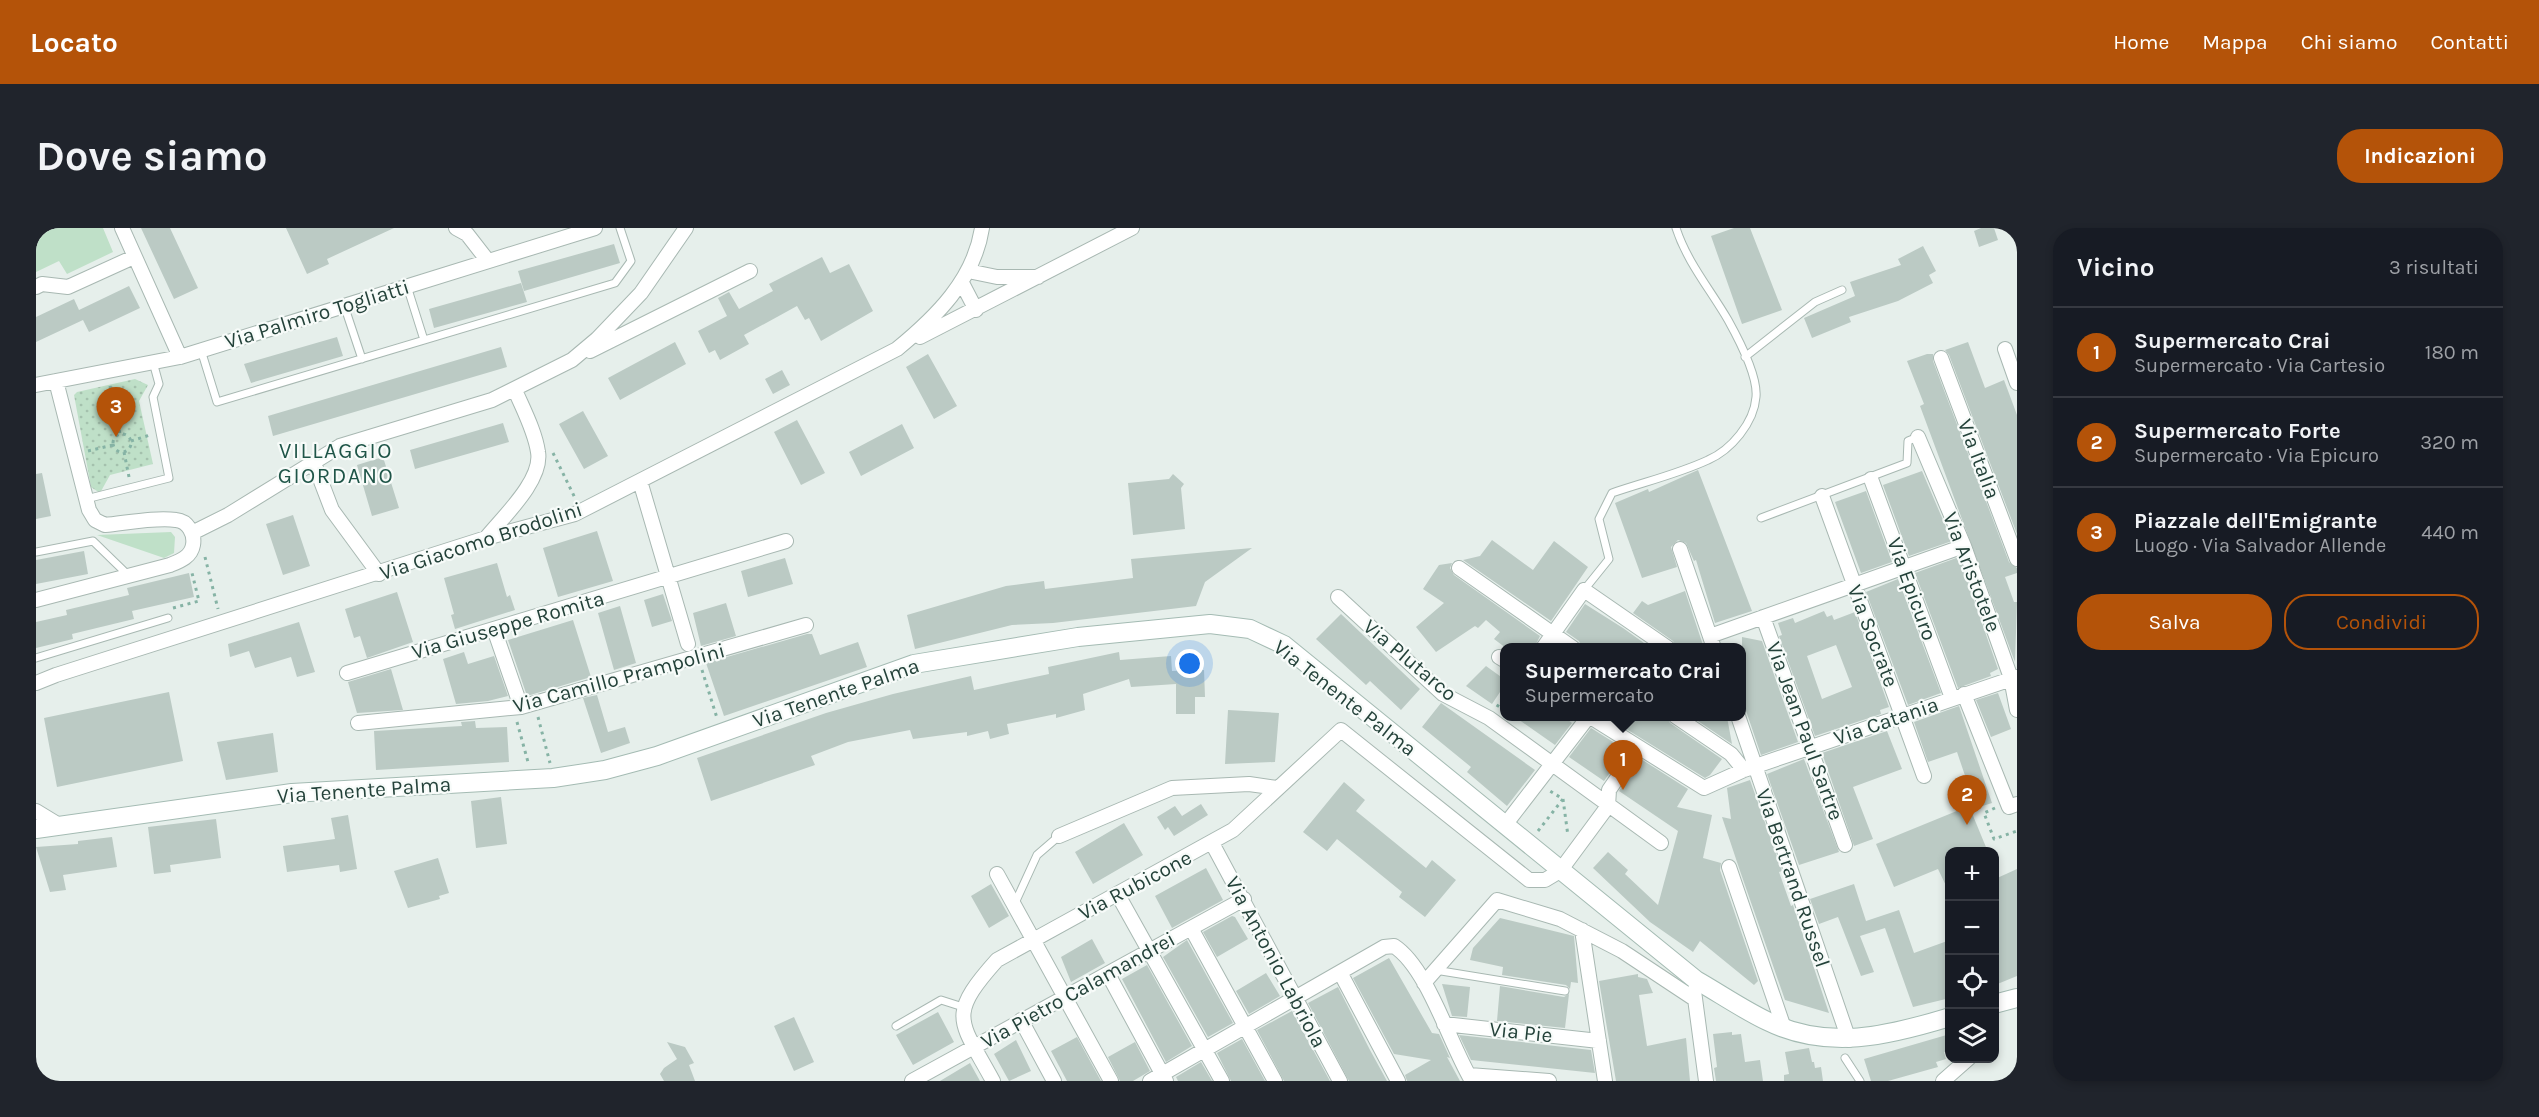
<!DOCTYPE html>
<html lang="it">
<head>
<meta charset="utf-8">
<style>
  :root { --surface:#171b24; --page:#20242c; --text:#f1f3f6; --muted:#9ea1a6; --line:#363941; --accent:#b45309 }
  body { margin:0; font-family:Karla,sans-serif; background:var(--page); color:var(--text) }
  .controls { position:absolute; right:18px; bottom:18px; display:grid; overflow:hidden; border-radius:12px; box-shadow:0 3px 9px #0003 }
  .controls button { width:54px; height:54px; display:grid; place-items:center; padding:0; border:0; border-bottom:2px solid var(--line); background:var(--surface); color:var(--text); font:30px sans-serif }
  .you { position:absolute; left:1154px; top:436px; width:21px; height:21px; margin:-15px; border:4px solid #fff; border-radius:50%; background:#1a73e8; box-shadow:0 0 0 9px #1a73e833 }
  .badge { display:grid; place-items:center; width:39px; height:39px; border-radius:50%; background:var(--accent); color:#fff; font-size:20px; font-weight:700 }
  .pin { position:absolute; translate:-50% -50px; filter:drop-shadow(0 2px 3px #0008) }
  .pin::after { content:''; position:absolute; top:32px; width:21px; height:18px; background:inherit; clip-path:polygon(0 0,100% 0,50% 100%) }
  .popup { position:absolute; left:1464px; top:415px; width:246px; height:78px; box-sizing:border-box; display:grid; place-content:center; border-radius:12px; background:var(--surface); filter:drop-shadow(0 2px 4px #0005); font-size:20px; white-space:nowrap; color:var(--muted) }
  .popup b { font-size:22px; color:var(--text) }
  .popup::after { content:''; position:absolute; left:50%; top:100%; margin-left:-12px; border:12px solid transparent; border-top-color:var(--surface) }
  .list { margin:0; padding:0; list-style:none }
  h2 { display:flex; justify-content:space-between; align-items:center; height:78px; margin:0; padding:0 24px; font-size:26px }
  h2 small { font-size:20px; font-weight:400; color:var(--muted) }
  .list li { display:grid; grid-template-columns:39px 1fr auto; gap:18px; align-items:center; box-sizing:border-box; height:90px; padding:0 24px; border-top:2px solid var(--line) }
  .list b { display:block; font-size:22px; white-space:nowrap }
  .list p { margin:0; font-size:20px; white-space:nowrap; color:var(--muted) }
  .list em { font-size:20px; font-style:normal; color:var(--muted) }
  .actions { display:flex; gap:12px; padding:18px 24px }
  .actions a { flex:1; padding:14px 0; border:2px solid var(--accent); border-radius:24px; text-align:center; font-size:21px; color:var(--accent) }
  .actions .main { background:var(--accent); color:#fff }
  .icon { flex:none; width:33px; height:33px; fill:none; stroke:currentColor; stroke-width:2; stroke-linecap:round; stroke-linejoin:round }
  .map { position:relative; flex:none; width:1981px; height:853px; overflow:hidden; border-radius:24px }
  header { display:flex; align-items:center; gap:36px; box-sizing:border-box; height:84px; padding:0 30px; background:var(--accent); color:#fff }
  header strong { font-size:28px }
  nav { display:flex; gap:33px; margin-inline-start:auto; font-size:21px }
  .intro { display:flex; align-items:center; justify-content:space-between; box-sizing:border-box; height:144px; padding:0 36px }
  h1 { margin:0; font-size:42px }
  .button { padding:15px 27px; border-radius:24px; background:var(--accent); color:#fff; font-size:21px; font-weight:700 }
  main { display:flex; gap:36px; padding:0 36px }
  aside { flex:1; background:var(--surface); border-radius:24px; box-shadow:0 3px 9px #0003 }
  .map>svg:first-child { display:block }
  .grass { fill:#bfe0c8 }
  .park { fill:url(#park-dots) }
  .building { fill:#bbcac4; fill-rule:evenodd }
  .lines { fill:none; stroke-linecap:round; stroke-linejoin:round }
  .service-casing { stroke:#a8b8b2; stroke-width:9 }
  .minor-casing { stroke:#a8b8b2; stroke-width:16 }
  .secondary-casing { stroke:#a4bbb3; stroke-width:20 }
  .path { stroke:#86b3a5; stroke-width:3; stroke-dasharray:3 4.5; stroke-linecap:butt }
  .service { stroke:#fff; stroke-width:7 }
  .minor { stroke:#fff; stroke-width:14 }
  .secondary { stroke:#fff; stroke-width:18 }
  .labels { text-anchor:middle; stroke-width:4.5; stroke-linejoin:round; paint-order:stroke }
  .street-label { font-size:21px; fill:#24423a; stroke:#f7fbf9 }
  .neighbourhood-label { font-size:22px; letter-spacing:1.5px; fill:#1f5548; stroke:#f7fbf9 }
</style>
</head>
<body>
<header>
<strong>Locato</strong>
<nav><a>Home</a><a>Mappa</a><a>Chi siamo</a><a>Contatti</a></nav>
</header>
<div class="intro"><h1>Dove siamo</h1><a class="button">Indicazioni</a></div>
<main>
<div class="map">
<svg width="1981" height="853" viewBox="0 0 1981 853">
  <defs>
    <pattern id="park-dots" width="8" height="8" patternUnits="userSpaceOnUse" patternTransform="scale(1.5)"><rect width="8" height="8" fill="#bfe0c8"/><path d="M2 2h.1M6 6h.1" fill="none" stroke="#a4c1ad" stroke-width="1.8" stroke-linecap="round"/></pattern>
  </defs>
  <rect width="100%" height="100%" fill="#e6efeb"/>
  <path class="grass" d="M9 0H67L77 24 31 46 23 33 0 44V4Z
    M135 304 139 309 138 325 128 330 61 307Z"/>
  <path class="park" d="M99 151 112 157 103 173 117 236 74 247 64 265 55 259 38 167 41 164Z"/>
  <path class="building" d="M105 0H134L162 60 138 71Z
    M250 0H358L291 31 293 36 271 46Z
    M1698 0H1714L1746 82 1706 96 1675 8Z
    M1945 0H1958L1962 12 1943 19 1938 3Z
    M578 16 584 35 488 63 482 43Z
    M1887 18 1900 43 1893 47 1897 55 1862 73 1813 89 1815 94 1776 110 1768 90 1819 68 1814 54 1865 37 1862 31Z
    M786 29 794 45 813 36 837 83 785 113 773 90 769 92 761 78 708 107 713 116 684 132 679 122 673 125 662 103 691 88 682 70 693 64 703 81 737 63 733 56Z
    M485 55 491 74 398 100 393 81Z
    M93 58 104 80 53 104 47 92 0 114V89L38 71 43 82Z
    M301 109 307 128 215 155 208 136Z
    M639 114 650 136 584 172 572 150Z
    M1932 114 1949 160 1968 152 1981 187V306L1913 127 1909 122Z
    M465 119 471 139 237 208 232 188Z
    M892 126 921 178 898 191 870 139Z
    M1891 126H1897V133L1973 334 1981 340V345L1969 349 1978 374H1981L1979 434 1884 178 1888 176 1871 133Z
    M746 142 754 157 737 166 729 151Z
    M547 183 572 228 548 241 523 196Z
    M761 192 789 245 765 257 738 204Z
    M467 195 473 214 379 241 374 222Z
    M866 196 878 220 825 248 813 224Z
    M347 229 363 280 336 288 321 237Z
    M1662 242 1716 383 1679 395 1660 332 1658 333 1650 315 1642 312 1635 319 1641 339 1606 350 1579 275 1612 261 1613 264Z
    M1886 243 1916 313 1873 328 1847 257Z
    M6 245 15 288 0 291V246Z
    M1137 246 1148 256 1145 260 1149 301 1097 307 1092 255 1133 251Z
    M1830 263 1856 334 1825 345 1799 274Z
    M257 287 274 338 247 347 230 296Z
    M561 303 577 353 522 369 507 320Z
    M1456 312 1497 342 1518 313 1552 339 1515 393 1427 332 1444 328Z
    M1216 320 1169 354 1160 378 1017 395 976 397 879 421 871 387 970 358 1008 353 1009 361 1097 350 1095 331Z
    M48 323 52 346 0 356V332Z
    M1923 329 1962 441 1954 445 1955 448 1922 460 1879 345Z
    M749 330 757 356 712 369 705 343Z
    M461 335 471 369 474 367 479 382 419 401 415 387 418 386 408 350Z
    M1416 335 1414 340 1418 347 1504 408 1498 420H1470L1458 411 1464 404 1450 392 1442 400 1439 398 1400 424 1380 399 1408 375 1387 361 1403 337Z
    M153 345 158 369 96 383 98 391 36 406 37 411 0 420V394L31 387 30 382 93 367 91 360Z
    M1862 351 1905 465 1872 477 1830 364Z
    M1649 363 1668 420H1641L1637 413 1597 385 1606 373 1612 377Z
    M361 364 377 414 331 430 324 408 318 410 309 381Z
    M627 366 636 393 616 399 608 372Z
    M690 375 700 408 665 418 657 385Z
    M1549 376 1587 400 1615 420H1546L1543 413 1530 404Z
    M584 378 600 435 578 442 562 385Z
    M1788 383 1791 389 1796 387 1798 392 1819 384 1853 479 1844 482 1845 486 1779 508 1743 408 1746 407 1742 395 1757 390 1759 395ZM1800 417 1816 459 1786 471 1771 428Z
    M1305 386 1384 461 1365 482 1334 453 1330 457 1280 411Z
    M537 392 555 449 491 468 472 412Z
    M263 394 279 444 261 449 255 429 219 440 213 423 194 429 192 416Z
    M771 406H776L784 427 822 414 831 439 688 488 670 435Z
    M1706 409 1726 413 1762 514 1725 527 1706 471Z
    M428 424 432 436 458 428 472 468 452 473 420 476 407 431Z
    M1083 424 1084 432 1135 428 1136 443 1168 442 1169 469H1159V486H1140V456L1095 459 1093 451 1047 466 1049 482 1020 490V486L971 496 973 506 954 511 952 503 931 508V504L877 511 874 502 812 514 775 528 779 537 675 573 661 530 790 485 857 466 935 448 938 462 1013 446 1012 439Z
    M1450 438 1468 451V458L1456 476 1430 458Z
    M355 441 367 482 321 485 312 454Z
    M133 464 147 533 21 559 8 490Z
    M1962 465 1975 501 1955 509 1940 472Z
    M561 467 572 504 589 499 594 515 565 525 547 470Z
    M1405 475 1499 542 1471 578 1431 544 1435 539 1386 499Z
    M1923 478 1956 575 1940 580 1921 524 1892 534 1878 494Z
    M1192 482 1243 485 1239 534 1189 536Z
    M1479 489H1528L1536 495 1519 517Z
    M1571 489H1630L1634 495 1686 531 1674 547 1669 550Z
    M1656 489H1691L1696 516Z
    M439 493 440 500 471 499 473 534 340 542 338 503 426 498 425 494Z
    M1555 500 1590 522 1568 553 1533 529Z
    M1851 503 1866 541 1817 559 1837 611 1818 618 1786 525Z
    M237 505 242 544 190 552 181 514Z
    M1605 531 1652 561 1641 579 1676 587 1667 630 1685 635 1684 642 1722 753 1718 757 1664 713 1657 724 1614 694 1557 640 1572 624 1592 642 1589 646 1622 677 1642 603 1583 563Z
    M1768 531 1803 624 1763 637 1731 546Z
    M1714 552 1746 643 1743 644 1755 678 1757 677 1793 785 1749 772 1703 640 1686 589 1695 591 1691 560Z
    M1308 554 1329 572 1320 583 1390 640 1396 632 1420 652 1389 689 1363 669 1366 664 1301 611 1291 623 1267 604Z
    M465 569 471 616 440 620 435 573Z
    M1165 576 1172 587 1138 608 1132 599 1129 602 1121 589 1139 578 1146 588Z
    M1933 578 1952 624H1914V666L1902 641 1858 659 1840 616Z
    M312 587 321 641 304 644 303 637 251 644 247 618 299 611 295 590Z
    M180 591 185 630 134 637 135 644 118 646 112 599Z
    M1088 595 1107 627 1057 656 1039 624Z
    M76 609 81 639 27 647 30 662 14 664 0 619 42 616V613Z
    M402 630 413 665 403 668 404 671 372 680 358 643Z
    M1170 640 1187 672 1136 700 1119 668Z
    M1981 641V748L1959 757V651Z
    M955 656 973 688 953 700 935 668Z
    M1818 656 1830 693 1863 682 1878 725 1914 712V770L1877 779 1849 700 1824 708 1838 744 1825 748 1802 689 1783 696 1774 671Z
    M1196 688 1199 689 1212 711 1181 729 1167 704Z
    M1464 690 1538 708 1542 755 1535 754 1534 761 1530 757 1466 747 1467 739 1434 732 1437 720Z
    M1056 711 1069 735 1035 754 1025 729Z
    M1151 712 1197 795 1172 809 1127 729Z
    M1353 730 1396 805 1403 806 1414 830 1411 829 1424 853H1371L1369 847 1395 832 1358 826 1317 750Z
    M1111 737 1156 818 1130 834 1086 751Z
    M1230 745 1244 768 1213 786 1200 763Z
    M1602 746V749L1611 751 1617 765 1603 767 1611 818 1650 810 1654 853H1580L1563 753Z
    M1406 756 1434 759 1431 789 1416 788Z
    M1464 758 1528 769 1533 766 1529 800 1461 793Z
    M1302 759 1334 822 1351 853H1313L1272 775Z
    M1256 783 1294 853H1248L1221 802Z
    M902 784 918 814 877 837 860 807Z
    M758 789 778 834 758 843 738 798Z
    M1696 804V807L1705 806 1709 834 1724 832 1727 853H1680L1678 840 1681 839 1677 806Z
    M1914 806V822L1908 824 1910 831 1900 834 1902 839 1852 853H1835L1828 831Z
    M1423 807 1555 822 1559 845 1435 832Z
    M1041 809 1065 853H1031L1015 823Z
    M1206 811 1229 853H1195L1181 825Z
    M980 812 995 843 973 853 958 826Z
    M631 814 649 819 658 835 653 837 659 853H628L624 846 628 840 641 831Z
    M1099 814 1114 843 1097 853H1084L1072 829Z
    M1773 820 1776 834H1778L1779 840 1785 839 1787 853H1748V847L1753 846 1749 824Z
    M1165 834 1176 853H1142L1140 849Z
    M934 835 944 853H904Z"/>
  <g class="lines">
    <g class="service-casing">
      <path id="service" d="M371 58 388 112
        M308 77 326 131
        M165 122 181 174 579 55 595 33 584 0
        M1709 129 1779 74 1806 62
        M50 271 133 250 117 169 123 156 117 134
        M1725 290 1871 235 1872 213 1882 209
        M0 324 57 313 93 348
        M1548 362 1573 331 1563 291 1576 265C1608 254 1642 246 1672 232 1695 222 1718 195 1720 169 1722 148 1702 110 1692 92 1674 61 1651 34 1640 0
        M0 430 132 390
        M979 675 1001 627 1023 608
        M1399 742 1529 763
        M860 798 905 772 927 779
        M1809 830 1824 853"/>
    </g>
    <g class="minor-casing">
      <path id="minor" d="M86 0 144 129
        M420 0 431 6 452 33
        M932 43 961 49H1002
        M926 55 940 82
        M0 59 6 56 32 59 98 29
        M884 109 1096 0
        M1969 121 1981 155
        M554 123 714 43
        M1905 130 1981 331
        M0 157 144 129 559 0
        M1882 209 1928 318 1975 450 1981 482
        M278 235 296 282 343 346
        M1835 251 1916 470
        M604 253 652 416
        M1786 268 1888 548
        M156 305 192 287 304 218 456 172 536 132 561 111 605 65 650 0
        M450 310C467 289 507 252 502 224 499 203 487 181 479 162
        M1644 321 1678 420
        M1423 340 1537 420
        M1302 369 1407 466 1453 490 1625 615
        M0 372 134 337C144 333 155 329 157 317 159 306 152 293 140 292 120 289 90 295 69 297L59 292 53 282 20 153
        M1727 389 1809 617
        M458 401 485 479
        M1674 408 1928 318
        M1507 420 1548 362 1632 420
        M1463 429 1468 432
        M311 445 750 313
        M0 455 20 447 450 310 539 286 861 121C900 89 938 52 946 0
        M1928 466 1973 579 1981 576
        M1639 488 1695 526 1708 542
        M1702 488 1813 812
        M322 495 485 479 770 397
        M0 583 23 597
        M1469 597 1553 488 1668 560 1708 542 1981 449
        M1023 608 1136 560 1213 556 1241 560
        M1176 615 1304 853
        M1693 639 1748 800
        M961 646 1075 853
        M1082 667 1186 853
        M1155 700 1239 853
        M1546 702 1569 853
        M1072 746 1130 853
        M1305 746 1362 853
        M1388 755 1461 672 1524 691 1586 723 1657 770
        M1658 763 1670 853
        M985 792 1018 853
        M1408 796 1563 813
        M1433 847 1513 853
        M876 853 1208 671
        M957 853C924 792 910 789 961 732L1197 602 1305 502 1493 652H1509L1524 643 1572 578 1573 562 1602 520
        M1114 853 1348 719 1358 718C1392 740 1414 817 1436 853
        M1907 853 1933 830"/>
    </g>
    <g class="secondary-casing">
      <path id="secondary" d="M0 601 256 565 517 550 569 542 621 528 878 436 1042 409 1174 396 1214 401 1248 417 1660 752C1683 765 1706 781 1731 793 1792 823 1852 808 1914 789
        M1958 776 1981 770"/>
    </g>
    <path class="path" d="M74 158 84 206
      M77 215a9 9 0 1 1 18 0a9 9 0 1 1-18 0Z
      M95 213 114 207
      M52 223 77 217
      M88 224 93 249
      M517 225 539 270
      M169 329 182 381
      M137 380 163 373 155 341
      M666 442 681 490
      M1461 479 1468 468
      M502 489 514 535
      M481 494 492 534
      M1527 571 1532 608
      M1959 580 1948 585 1958 611 1981 603
      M1502 603 1527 571 1514 563"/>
    <use href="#service" class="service"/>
    <use href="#minor" class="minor"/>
    <use href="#secondary" class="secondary"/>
  </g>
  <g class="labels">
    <g class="street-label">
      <text transform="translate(281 86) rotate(-17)" y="7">Via Palmiro Togliatti</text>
      <text transform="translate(1943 231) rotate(69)" y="7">Via Italia</text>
      <text transform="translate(445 313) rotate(-18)" y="7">Via Giacomo Brodolini</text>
      <text transform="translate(1936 344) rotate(69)" y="7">Via Aristotele</text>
      <text transform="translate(1876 361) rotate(70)" y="7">Via Epicuro</text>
      <text transform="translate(472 397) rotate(-16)" y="7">Via Giuseppe Romita</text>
      <text transform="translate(1837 408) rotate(69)" y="7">Via Socrate</text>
      <text transform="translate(1374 432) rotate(40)" y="7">Via Plutarco</text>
      <text transform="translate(583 450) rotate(-15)" y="7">Via Camillo Prampolini</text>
      <text transform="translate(800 465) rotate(-19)" y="7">Via Tenente Palma</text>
      <text transform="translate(1309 470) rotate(38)" y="7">Via Tenente Palma</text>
      <text transform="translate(1850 493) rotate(-19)" y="7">Via Catania</text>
      <text transform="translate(1769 503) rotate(70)" y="7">Via Jean Paul Sartre</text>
      <text transform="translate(328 562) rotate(-4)" y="7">Via Tenente Palma</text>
      <text transform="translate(1757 650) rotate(71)" y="7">Via Bertrand Russel</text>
      <text transform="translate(1099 657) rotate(-28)" y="7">Via Rubicone</text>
      <text transform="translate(1240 734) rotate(62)" y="7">Via Antonio Labriola</text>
      <text transform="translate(1042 762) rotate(-29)" y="7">Via Pietro Calamandrei</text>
      <text transform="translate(1485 804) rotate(6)" y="7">Via Pie</text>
    </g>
    <g class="neighbourhood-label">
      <text x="300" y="230">VILLAGGIO<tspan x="300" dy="25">GIORDANO</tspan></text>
    </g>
  </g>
</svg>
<div class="controls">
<button>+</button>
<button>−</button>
<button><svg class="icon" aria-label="locate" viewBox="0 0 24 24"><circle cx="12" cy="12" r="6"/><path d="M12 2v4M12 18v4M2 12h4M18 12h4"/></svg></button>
<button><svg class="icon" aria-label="layers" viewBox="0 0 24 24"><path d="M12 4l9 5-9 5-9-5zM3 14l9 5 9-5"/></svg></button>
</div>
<div class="you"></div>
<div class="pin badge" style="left:1587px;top:562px">1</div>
<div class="popup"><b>Supermercato Crai</b>Supermercato</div>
<div class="pin badge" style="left:1931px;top:597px">2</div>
<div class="pin badge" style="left:80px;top:209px">3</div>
</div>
<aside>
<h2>Vicino<small>3 risultati</small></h2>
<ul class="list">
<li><span class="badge">1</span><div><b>Supermercato Crai</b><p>Supermercato · Via Cartesio</p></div><em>180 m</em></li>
<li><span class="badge">2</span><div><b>Supermercato Forte</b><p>Supermercato · Via Epicuro</p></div><em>320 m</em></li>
<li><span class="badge">3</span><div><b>Piazzale dell'Emigrante</b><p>Luogo · Via Salvador Allende</p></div><em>440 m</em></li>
</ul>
<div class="actions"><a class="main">Salva</a><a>Condividi</a></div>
</aside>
</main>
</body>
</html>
